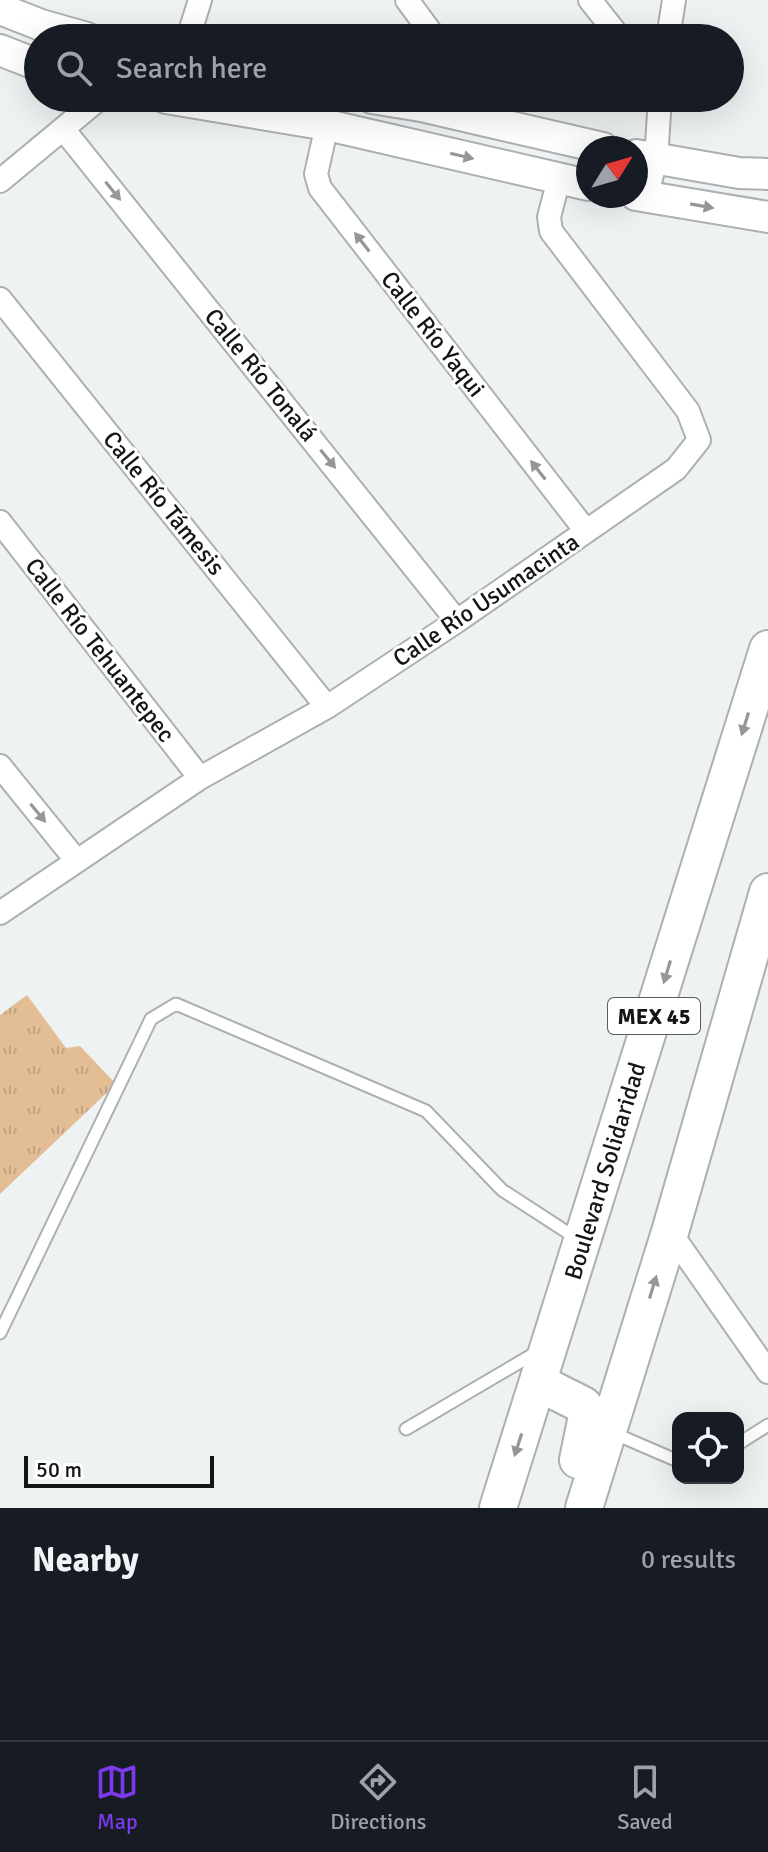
<!DOCTYPE html>
<html lang="en">
<head>
<meta charset="utf-8">
<style>
  :root { --surface:#171b24; --page:#20242c; --text:#f1f3f6; --muted:#9ea1a6; --line:#363941; --accent:#7c3aed }
  body { margin:0; font-family:Signika,sans-serif; background:var(--page); color:var(--text) }
  .controls { position:absolute; right:24px; bottom:24px; display:grid; overflow:hidden; border-radius:16px; box-shadow:0 8px 32px #0002 }
  .controls button { width:72px; height:72px; display:grid; place-items:center; padding:0; border:0; border-bottom:2px solid var(--line); background:var(--surface); color:var(--text); font:40px sans-serif }
  .compass { position:absolute; left:576px; top:136px; width:72px; height:72px; border-radius:50%; background:var(--surface); box-shadow:0 8px 32px #0002; rotate:53deg }
  .scale { position:absolute; left:24px; bottom:20px; width:190px; box-sizing:border-box; padding-left:8px; border:4px solid #141516; border-top:0; font-size:22px; line-height:28px; white-space:nowrap; color:#141516; -webkit-text-stroke:6px #fff; paint-order:stroke }
  .list { margin:0; padding:0; list-style:none }
  h2 { display:flex; justify-content:space-between; align-items:center; height:104px; margin:0; padding:0 32px; font-size:34px }
  h2 small { font-size:26px; font-weight:400; color:var(--muted) }
  .icon { flex:none; width:44px; height:44px; fill:none; stroke:currentColor; stroke-width:2; stroke-linecap:round; stroke-linejoin:round }
  .map { position:relative; flex:none; width:768px; height:1508px; overflow:hidden }
  .search { position:absolute; background:var(--surface); box-shadow:0 8px 32px #0002; left:24px; right:24px; top:24px; height:88px; display:flex; align-items:center; gap:20px; box-sizing:border-box; padding:0 28px; border-radius:44px; color:var(--muted); font-size:30px }
  .sheet { height:232px; background:var(--surface) }
  nav { display:flex; justify-content:space-around; align-items:center; box-sizing:border-box; height:112px; border-top:2px solid var(--line); background:var(--surface); font-size:22px; color:var(--muted) }
  nav a { display:grid; justify-items:center; gap:4px }
  nav .on { color:var(--accent) }
  .map>svg:first-child { display:block }
  .grass { fill:url(#grass-tufts) }
  .lines { fill:none; stroke-linecap:round; stroke-linejoin:round }
  .service-casing { stroke:#acb0b2; stroke-width:15 }
  .minor-casing { stroke:#acb0b2; stroke-width:26 }
  .secondary-casing { stroke:#acb0b2; stroke-width:34 }
  .trunk-casing { stroke:#acb0b2; stroke-width:40 }
  .service { stroke:#fff; stroke-width:11 }
  .minor { stroke:#fff; stroke-width:22 }
  .secondary { stroke:#fff; stroke-width:30 }
  .trunk { stroke:#fff; stroke-width:36 }
  .oneway { fill:#959696 }
  .labels { text-anchor:middle; stroke-width:6; stroke-linejoin:round; paint-order:stroke }
  .shield { fill:#fff; stroke:#5a5b5c; stroke-width:2 }
  .shield-label { font-size:22px; font-weight:bold; fill:#141516 }
  .street-label { font-size:24px; fill:#141516; stroke:#fff }
</style>
</head>
<body>
<div class="map">
<svg width="768" height="1508" viewBox="0 0 768 1508">
  <defs>
    <pattern id="grass-tufts" width="24" height="20" patternUnits="userSpaceOnUse" patternTransform="scale(2)"><rect width="24" height="20" fill="#e3be95"/><path d="M3 7l-1-3M5 7V3M7 7l1-3M15 17l-1-3M17 17v-4M19 17l1-3" fill="none" stroke="#c2a280"/></pattern>
  </defs>
  <rect width="100%" height="100%" fill="#eef2f3"/>
  <path class="grass" d="M27 995 66 1048 80 1046 116 1084 0 1194V1015Z"/>
  <g class="lines">
    <g class="service-casing">
      <path id="service" d="M0 1333 151 1019 176 1004 426 1111 502 1190 576 1238
        M406 1429 537 1352
        M613 1433 678 1461
        M738 1444 768 1425"/>
    </g>
    <g class="minor-casing">
      <path id="minor" d="M407 0 435 38
        M590 0 620 38
        M188 38 200 0
        M668 38 674 0
        M327 125 316 174 320 188 586 531
        M64 130 457 621
        M0 181 100 98
        M646 197 656 160 660 98
        M0 299 327 707
        M0 522 200 778
        M0 766 76 860
        M0 913 200 778 327 707 457 621 676 469 699 440 688 411 551 231 549 217 559 179
        M670 1232 768 1372"/>
    </g>
    <g class="secondary-casing">
      <path id="secondary" d="M0 9 41 25 87 38
        M0 50 38 65
        M166 98 327 125 588 185
        M372 98 421 106 603 148
        M636 155 739 173 768 174
        M636 195 768 217"/>
    </g>
    <g class="trunk-casing">
      <path id="trunk" d="M539 1383 583 1405 588 1411 578 1460
        M498 1508 768 649
        M584 1508 670 1232 768 892"/>
    </g>
    <use href="#service" class="service"/>
    <use href="#minor" class="minor"/>
    <use href="#secondary" class="secondary"/>
    <use href="#trunk" class="trunk"/>
  </g>
  <defs><path id="oneway-solid" d="M-6-.8H1V-3.2L6.5 0L1 3.2V.8H-6Z" transform="scale(2)"/></defs>
  <g class="oneway">
    <use href="#oneway-solid" transform="translate(462 156) rotate(13)"/>
    <use href="#oneway-solid" transform="translate(113 191) rotate(51)"/>
    <use href="#oneway-solid" transform="translate(702 206) rotate(10)"/>
    <use href="#oneway-solid" transform="translate(362 242) rotate(-128)"/>
    <use href="#oneway-solid" transform="translate(328 459) rotate(51)"/>
    <use href="#oneway-solid" transform="translate(538 470) rotate(-128)"/>
    <use href="#oneway-solid" transform="translate(745 724) rotate(107)"/>
    <use href="#oneway-solid" transform="translate(38 813) rotate(51)"/>
    <use href="#oneway-solid" transform="translate(667 972) rotate(107)"/>
    <use href="#oneway-solid" transform="translate(653 1287) rotate(-73)"/>
    <use href="#oneway-solid" transform="translate(518 1445) rotate(108)"/>
  </g>
  <g class="labels">
    <rect class="shield" x="608" y="998" width="92" height="36" rx="6"/>
    <g class="shield-label">
      <text x="654" y="1024">MEX 45</text>
    </g>
    <g class="street-label">
      <text transform="translate(433 334) rotate(52)" y="8">Calle Río Yaqui</text>
      <text transform="translate(261 375) rotate(51)" y="8">Calle Río Tonalá</text>
      <text transform="translate(164 503) rotate(51)" y="8">Calle Río Támesis</text>
      <text transform="translate(486 600) rotate(-34)" y="8">Calle Río Usumacinta</text>
      <text transform="translate(100 650) rotate(52)" y="8">Calle Río Tehuantepec</text>
      <text transform="translate(605 1171) rotate(-73)" y="8">Boulevard Solidaridad</text>
    </g>
  </g>
</svg>
<div class="controls">
<button><svg class="icon" aria-label="locate" viewBox="0 0 24 24"><circle cx="12" cy="12" r="6"/><path d="M12 2v4M12 18v4M2 12h4M18 12h4"/></svg></button>
</div>
<svg class="compass" viewBox="-18 -18 36 36"><path d="M0-13l5 13h-10z" fill="#e53935"/><path d="M0 13l5-13h-10z" fill="#9ea1a6"/></svg>
<div class="scale">50 m</div>
<div class="search"><svg class="icon" aria-label="search" viewBox="0 0 24 24"><circle cx="10" cy="10" r="6"/><path d="M15 15l6 6"/></svg>Search here</div>
</div>
<section class="sheet">
<h2>Nearby<small>0 results</small></h2>
<ul class="list">
</ul>
</section>
<nav>
<a class="on"><svg class="icon" aria-label="map" viewBox="0 0 24 24"><path d="M3 6l6-2 6 2 6-2v14l-6 2-6-2-6 2zM9 4v14M15 6v14"/></svg>Map</a>
<a><svg class="icon" aria-label="directions" viewBox="0 0 24 24"><path d="M12 3l9 9-9 9-9-9zM9 14v-3h6M13 9l2 2-2 2"/></svg>Directions</a>
<a><svg class="icon" aria-label="saved" viewBox="0 0 24 24"><path d="M7 4h10v16l-5-4-5 4z"/></svg>Saved</a>
</nav>
</body>
</html>
